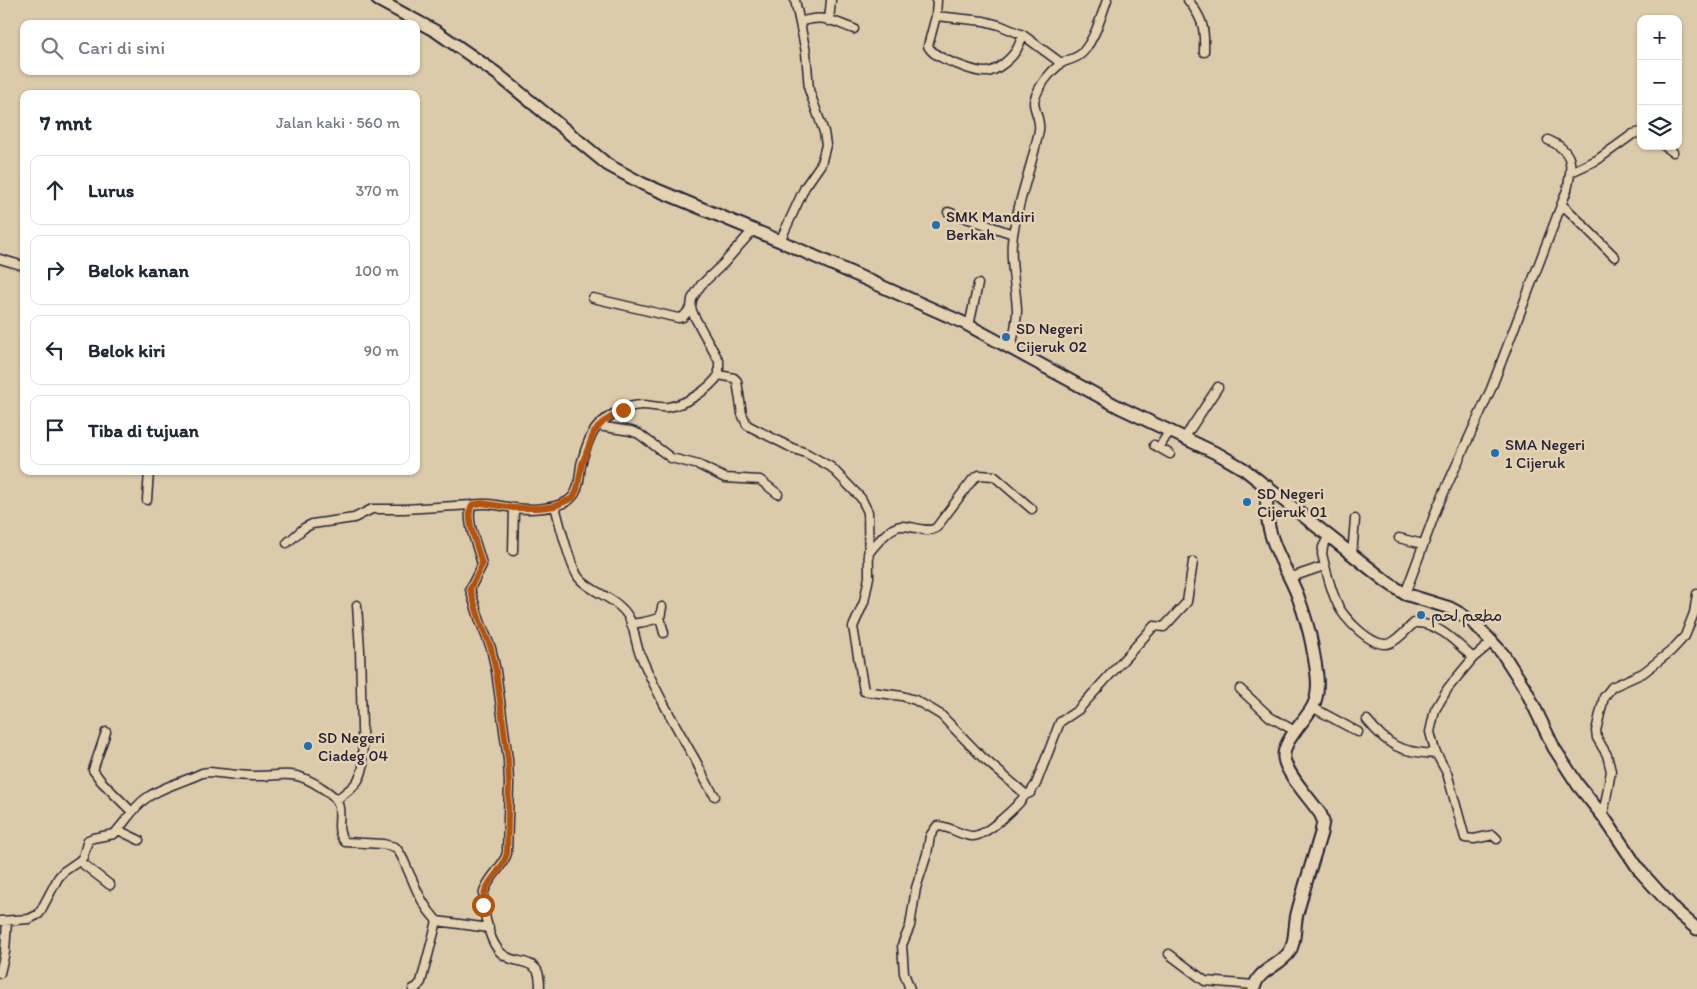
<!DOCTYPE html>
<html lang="id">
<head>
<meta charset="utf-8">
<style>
  :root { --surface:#fff; --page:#f2f2f3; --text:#1f2937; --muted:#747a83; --line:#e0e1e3 }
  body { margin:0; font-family:Itim,"Playpen Sans Arabic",sans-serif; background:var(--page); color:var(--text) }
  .controls { position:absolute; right:15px; top:15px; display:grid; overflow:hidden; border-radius:10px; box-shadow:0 1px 4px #0004 }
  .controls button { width:45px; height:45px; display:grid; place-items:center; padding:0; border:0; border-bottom:1px solid var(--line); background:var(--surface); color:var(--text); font:25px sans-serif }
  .stop { position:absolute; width:15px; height:15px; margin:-11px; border:4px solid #b45309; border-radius:50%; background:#fff }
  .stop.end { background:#b45309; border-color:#fff; box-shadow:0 1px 5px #0008 }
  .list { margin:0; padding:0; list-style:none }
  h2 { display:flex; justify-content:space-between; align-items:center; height:65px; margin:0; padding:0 20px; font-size:21px }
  h2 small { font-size:16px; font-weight:400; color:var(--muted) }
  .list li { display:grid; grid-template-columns:32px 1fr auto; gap:15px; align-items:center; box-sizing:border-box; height:70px; margin:0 10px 10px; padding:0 10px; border:1px solid var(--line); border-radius:10px }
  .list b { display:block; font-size:19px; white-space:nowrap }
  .list em { font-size:16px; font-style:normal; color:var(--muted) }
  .icon { flex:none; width:28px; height:28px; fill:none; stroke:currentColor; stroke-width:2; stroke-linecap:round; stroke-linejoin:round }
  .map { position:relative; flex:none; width:1697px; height:989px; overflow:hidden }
  .search { position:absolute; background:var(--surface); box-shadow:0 1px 4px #0004; left:20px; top:20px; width:400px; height:55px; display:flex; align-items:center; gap:12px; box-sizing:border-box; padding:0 18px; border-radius:10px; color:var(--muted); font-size:19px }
  .panel { position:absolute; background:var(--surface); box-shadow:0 1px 4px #0004; left:20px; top:90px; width:400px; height:385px; border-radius:10px }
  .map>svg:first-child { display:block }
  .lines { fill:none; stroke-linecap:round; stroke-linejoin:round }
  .street-casing { stroke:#22223b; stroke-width:11 }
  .secondary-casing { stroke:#22223b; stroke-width:15 }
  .street { stroke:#e4d2b0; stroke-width:8 }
  .secondary { stroke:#e4d2b0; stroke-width:11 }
  .route { stroke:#b45309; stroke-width:6 }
  .poi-dot { fill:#1f6fb2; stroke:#e4d2b0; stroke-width:2 }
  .labels { text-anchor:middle; stroke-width:5; stroke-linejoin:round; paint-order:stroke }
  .poi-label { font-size:16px; fill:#22223b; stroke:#e4d2b0; text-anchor:start }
</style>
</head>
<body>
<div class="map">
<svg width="1697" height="989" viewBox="0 0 1697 989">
  <rect width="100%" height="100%" fill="#dccbab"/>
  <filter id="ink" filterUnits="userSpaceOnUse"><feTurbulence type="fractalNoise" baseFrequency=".02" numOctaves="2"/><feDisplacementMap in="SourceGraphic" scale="10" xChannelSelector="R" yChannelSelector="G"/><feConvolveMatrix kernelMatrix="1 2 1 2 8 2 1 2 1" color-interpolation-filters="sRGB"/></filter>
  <g filter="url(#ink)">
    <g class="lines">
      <g class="street-casing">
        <path id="street" d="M1188 0C1203 19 1205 28 1204 52
          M936 16 937 0
          M829 21 831 0
          M800 22C824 14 832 21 854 29
          M1023 35C1021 40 1019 45 1017 49 1012 58 997 71 987 72 976 73 963 66 953 63 945 59 932 55 928 46L936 16 984 21 999 25 1023 35 1061 63
          M1664 146 1673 152
          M1571 172 1597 160 1633 134 1641 132
          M1562 205 1570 212 1615 257
          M948 212 1013 234
          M780 241 805 187 821 164 826 145 824 132 809 90 806 52 795 0
          M0 259 24 266
          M593 298 678 318 683 317 691 308
          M969 326 978 284
          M1011 348C1014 335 1017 323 1017 310 1016 287 1010 265 1012 242 1016 205 1032 168 1039 130 1041 117 1031 107 1035 98 1039 86 1050 72 1060 64 1067 59 1076 60 1083 52 1095 38 1101 17 1107 0
          M719 375 734 378 737 381 742 414 747 425 792 448 806 453 831 467 861 498 868 512 869 577 864 602 853 627 864 691 902 696 915 700 931 709 941 715 982 757 1024 793 1025 795C1018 806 985 837 972 836 959 835 950 826 937 826L930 836 927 854 916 888 910 926 902 945 904 973 910 989
          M598 426 631 431 639 434 671 458 699 465 725 478 760 480 778 494
          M1185 437 1218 387
          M1154 445 1170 454
          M1159 448 1170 430
          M147 500 149 471
          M555 506C559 521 570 567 579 578 591 593 619 598 629 618 635 629 635 643 640 654 655 690 674 723 693 756 701 769 705 783 715 796
          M1328 537 1323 547 1322 554C1326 571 1330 588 1337 603 1342 617 1374 650 1390 643 1399 640 1407 629 1414 623 1437 621 1458 644 1473 658
          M1399 538 1423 544
          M287 543 304 528 312 524 354 518 372 509H404L472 505
          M513 551 514 508
          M868 554C875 545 889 527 901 526 912 525 926 534 936 528L973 479 979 475 994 476 1032 509
          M1352 555 1355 519
          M1289 578 1324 566
          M1405 594 1437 508 1491 389 1567 190C1573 165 1574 151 1548 140
          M662 607 660 618 664 633
          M631 624 644 622 660 618
          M1492 642 1473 658 1448 688 1435 710 1430 732 1435 751 1447 773 1465 838 1474 839 1493 835 1497 839
          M1240 689 1270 717 1295 731
          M1312 707 1358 732
          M1367 720C1389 747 1401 752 1436 754
          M106 732 93 770 101 781 132 812
          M1025 795 1030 793 1036 784 1060 722 1078 710 1154 626 1164 627 1187 602 1193 562
          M336 800C349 790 360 784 363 767L360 650 357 605
          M1603 816 1611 771 1607 755 1597 738 1596 731 1604 697 1612 687 1643 673 1671 651 1685 636 1694 613 1697 594
          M118 830 139 840
          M79 861 110 885
          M0 921 29 919 39 914 58 878 63 872 79 861 83 857 88 840 93 838 114 834C125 823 132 809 145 799 162 786 184 782 202 773L209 772C223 773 238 776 252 776 283 777 290 768 319 786 325 790 334 795 337 801 344 816 333 828 345 842L383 844 395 847C404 856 406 868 412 879 418 895 426 909 437 921L489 928
          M1169 954 1205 981 1254 985
          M0 973 5 952 7 921
          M413 989 417 987 421 982 437 921
          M540 989C540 983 540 975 537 970 531 961 517 962 509 958 505 956 499 952 497 948 489 938 481 905 484 892 488 877 503 868 507 853L509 784 508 760 496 671 491 648 480 621 470 589 482 565C479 549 464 519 472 505 487 502 499 506 514 508 530 510 552 509 566 502 580 495 579 478 581 465 584 453 589 435 598 426 607 416 627 405 642 405 651 405 659 408 668 407 687 404 708 390 719 375V361L694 316 691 308 692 299 701 285 724 263 753 230"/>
      </g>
      <g class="secondary-casing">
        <path id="secondary" d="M378 0 437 32 496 73 608 165 643 184 780 241 964 323 1119 407 1220 455 1244 469 1387 582 1405 594 1450 608 1461 614 1475 624 1492 642 1503 654 1526 690 1554 748 1578 785 1603 816 1640 871 1676 911 1697 929
          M1254 989C1257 969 1280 967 1290 951 1296 941 1294 926 1297 914 1304 887 1313 860 1321 833L1323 821 1321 815C1312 801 1286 774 1284 758 1282 741 1306 720 1313 706 1322 689 1315 663 1312 645 1309 629 1303 610 1297 594 1289 574 1277 556 1271 535 1266 519 1266 502 1267 486"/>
      </g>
      <use href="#street" class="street"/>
      <use href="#secondary" class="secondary"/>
    </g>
  </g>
  <g class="lines" filter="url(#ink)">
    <path class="route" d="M483 905C483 879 502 875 507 853L509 784 508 760 496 671 491 648 480 621 470 589 482 565C479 549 464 518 472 505L482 503 514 508H539L555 506 573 498 577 490 582 464 594 432 603 422 623 410"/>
  </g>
  <g class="poi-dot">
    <circle cx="936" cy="225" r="5"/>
    <circle cx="1006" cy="337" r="5"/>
    <circle cx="1495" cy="453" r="5"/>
    <circle cx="1247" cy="502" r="5"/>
    <circle cx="1421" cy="615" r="5"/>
    <circle cx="308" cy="746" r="5"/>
  </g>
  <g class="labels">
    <g class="poi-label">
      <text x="946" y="222">SMK Mandiri<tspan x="946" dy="18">Berkah</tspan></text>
      <text x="1016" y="334">SD Negeri<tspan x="1016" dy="18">Cijeruk 02</tspan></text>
      <text x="1505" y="450">SMA Negeri<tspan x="1505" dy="18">1 Cijeruk</tspan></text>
      <text x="1257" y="499">SD Negeri<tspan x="1257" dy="18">Cijeruk 01</tspan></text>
      <text x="1431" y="621">مطعم لحم</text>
      <text x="318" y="743">SD Negeri<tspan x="318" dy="18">Ciadeg 04</tspan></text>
    </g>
  </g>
</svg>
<div class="controls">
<button>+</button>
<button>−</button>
<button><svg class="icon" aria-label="layers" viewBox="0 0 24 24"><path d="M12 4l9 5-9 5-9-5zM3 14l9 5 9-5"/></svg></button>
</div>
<div class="stop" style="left:483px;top:905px"></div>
<div class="stop end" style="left:623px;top:410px"></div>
<div class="search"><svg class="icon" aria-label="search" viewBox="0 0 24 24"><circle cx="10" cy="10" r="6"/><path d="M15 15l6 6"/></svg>Cari di sini</div>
<section class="panel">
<h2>7 mnt<small>Jalan kaki · 560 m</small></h2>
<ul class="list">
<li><svg class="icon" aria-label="ahead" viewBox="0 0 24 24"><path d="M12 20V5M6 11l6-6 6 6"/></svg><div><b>Lurus</b></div><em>370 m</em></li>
<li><svg class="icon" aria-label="right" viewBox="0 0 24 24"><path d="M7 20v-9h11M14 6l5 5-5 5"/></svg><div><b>Belok kanan</b></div><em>100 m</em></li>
<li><svg class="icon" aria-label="left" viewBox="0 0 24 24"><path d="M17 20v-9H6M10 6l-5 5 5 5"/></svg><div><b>Belok kiri</b></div><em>90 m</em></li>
<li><svg class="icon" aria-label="arrive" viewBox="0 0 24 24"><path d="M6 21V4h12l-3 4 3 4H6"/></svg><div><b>Tiba di tujuan</b></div></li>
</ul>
</section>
</div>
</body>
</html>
